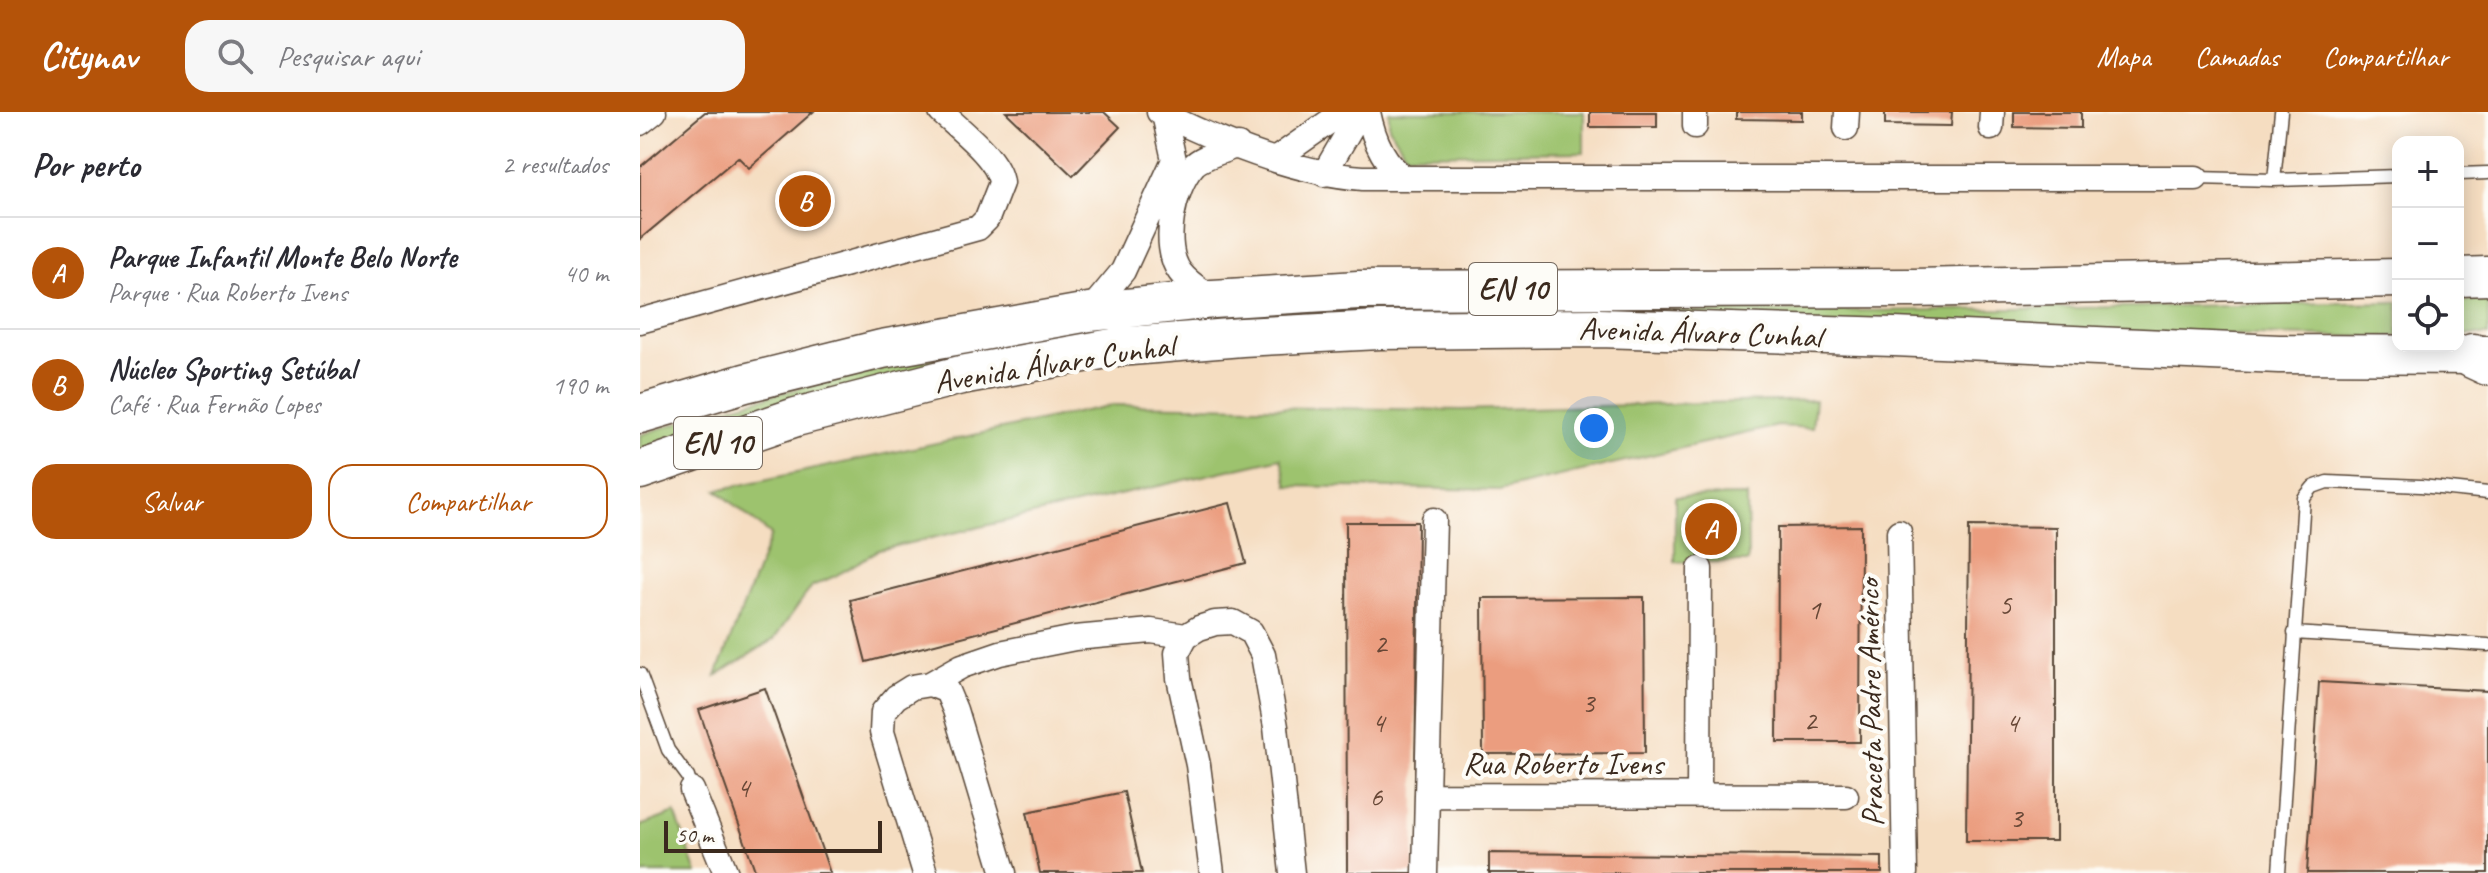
<!DOCTYPE html>
<html lang="pt">
<head>
<meta charset="utf-8">
<style>
  :root { --surface:#fff; --page:#f7f7f7; --text:#2b2b33; --muted:#7c7c81; --line:#e1e1e2; --accent:#b45309 }
  body { margin:0; font-family:Caveat,sans-serif; background:var(--page); color:var(--text) }
  .controls { position:absolute; right:24px; top:24px; display:grid; overflow:hidden; border-radius:16px; box-shadow:0 4px 20px #0003 }
  .controls button { width:72px; height:72px; display:grid; place-items:center; padding:0; border:0; border-bottom:2px solid var(--line); background:var(--surface); color:var(--text); font:40px sans-serif }
  .scale { position:absolute; left:24px; bottom:20px; width:218px; box-sizing:border-box; padding-left:8px; border:4px solid #3b2a1e; border-top:0; font-size:22px; line-height:28px; white-space:nowrap; color:#3b2a1e; -webkit-text-stroke:6px #fdfcf7; paint-order:stroke }
  .you { position:absolute; left:954px; top:316px; width:28px; height:28px; margin:-20px; border:6px solid #fff; border-radius:50%; background:#1a73e8; box-shadow:0 0 0 12px #1a73e833 }
  .badge { display:grid; place-items:center; width:52px; height:52px; border-radius:50%; background:var(--accent); color:#fff; font-size:26px; font-weight:700 }
  .pin { position:absolute; translate:-50% -50%; border:4px solid #fff; box-shadow:0 2px 8px #0006 }
  .list { margin:0; padding:0; list-style:none }
  h2 { display:flex; justify-content:space-between; align-items:center; height:104px; margin:0; padding:0 32px; font-size:34px }
  h2 small { font-size:26px; font-weight:400; color:var(--muted) }
  .list li { display:grid; grid-template-columns:52px 1fr auto; gap:24px; align-items:center; box-sizing:border-box; height:112px; padding:0 32px; border-top:2px solid var(--line) }
  .list b { display:block; font-size:30px; white-space:nowrap }
  .list p { margin:0; font-size:26px; white-space:nowrap; color:var(--muted) }
  .list em { font-size:26px; font-style:normal; color:var(--muted) }
  .actions { display:flex; gap:16px; padding:24px 32px }
  .actions a { flex:1; padding:18px 0; border:2px solid var(--accent); border-radius:24px; text-align:center; font-size:28px; color:var(--accent) }
  .actions .main { background:var(--accent); color:#fff }
  .icon { flex:none; width:44px; height:44px; fill:none; stroke:currentColor; stroke-width:2; stroke-linecap:round; stroke-linejoin:round }
  .map { position:relative; flex:none; width:1848px; height:761px; overflow:hidden }
  header { display:flex; align-items:center; gap:48px; box-sizing:border-box; height:112px; padding:0 40px; background:var(--accent); color:#fff }
  header strong { font-size:38px }
  nav { display:flex; gap:44px; margin-inline-start:auto; font-size:28px }
  .search { width:560px; height:72px; background:var(--page); display:flex; align-items:center; gap:20px; box-sizing:border-box; padding:0 28px; border-radius:24px; color:var(--muted); font-size:30px }
  main { display:flex }
  aside { flex:1; background:var(--surface) }
  .map>svg:first-child { display:block }
  .green { fill:#9dc36e; stroke:#6c7646; stroke-width:2 }
  .building { fill:#eb9d7f }
  .lines { fill:none; stroke-linecap:round; stroke-linejoin:round }
  .lane-casing { stroke:#574536; stroke-width:15 }
  .street-casing { stroke:#574536; stroke-width:27 }
  .primary-casing { stroke:#574536; stroke-width:41 }
  .highway-casing { stroke:#574536; stroke-width:47 }
  .lane { stroke:#fff; stroke-width:12 }
  .street { stroke:#fff; stroke-width:24 }
  .primary { stroke:#fff; stroke-width:38 }
  .highway { stroke:#fff; stroke-width:44 }
  .labels { text-anchor:middle; stroke-width:8; stroke-linejoin:round; paint-order:stroke }
  .number-label { font-size:28px; fill:#674736 }
  .shield { fill:#fdfcf7; stroke:#75695f; stroke-width:2 }
  .shield-label { font-size:30px; font-weight:bold; fill:#3b2a1e }
  .street-label { font-size:32px; fill:#3b2a1e; stroke:#fdfcf7 }
</style>
</head>
<body>
<header>
<strong>Citynav</strong>
<div class="search"><svg class="icon" aria-label="search" viewBox="0 0 24 24"><circle cx="10" cy="10" r="6"/><path d="M15 15l6 6"/></svg>Pesquisar aqui</div>
<nav><a>Mapa</a><a>Camadas</a><a>Compartilhar</a></nav>
</header>
<main>
<aside>
<h2>Por perto<small>2 resultados</small></h2>
<ul class="list">
<li><span class="badge">A</span><div><b>Parque Infantil Monte Belo Norte</b><p>Parque · Rua Roberto Ivens</p></div><em>40 m</em></li>
<li><span class="badge">B</span><div><b>Núcleo Sporting Setúbal</b><p>Café · Rua Fernão Lopes</p></div><em>190 m</em></li>
</ul>
<div class="actions"><a class="main">Salvar</a><a>Compartilhar</a></div>
</aside>
<div class="map">
<svg width="1848" height="761" viewBox="0 0 1848 761">
  <rect width="100%" height="100%" fill="#fdfcf7"/>
  <filter id="ink" filterUnits="userSpaceOnUse"><feTurbulence type="fractalNoise" baseFrequency=".0125" numOctaves="2"/><feDisplacementMap in="SourceGraphic" scale="16" xChannelSelector="R" yChannelSelector="G"/><feConvolveMatrix kernelMatrix="1 2 1 2 8 2 1 2 1" color-interpolation-filters="sRGB"/></filter>
  <filter id="wash" filterUnits="userSpaceOnUse"><feTurbulence type="fractalNoise" baseFrequency=".006" numOctaves="4" result="noise"/><feDisplacementMap in="SourceGraphic" scale="32" xChannelSelector="R" yChannelSelector="G"/><feGaussianBlur stdDeviation="1.8" result="paint"/><feColorMatrix in="noise" values="0 0 0 0 0 0 0 0 0 0 0 0 0 0 0 0 0 1.4 0 .05"/><feComposite in="paint" operator="in"/></filter>
  <g filter="url(#wash)">
    <rect width="100%" height="100%" fill="#f5ddc1"/>
    <path class="green" d="M749 0H944V40L766 42 749 15Z
      M1818 189H1848V223H1818Z
      M1758 190V224L1735 225 683 207 0 342V323C229 246 484 206 726 199 865 195 1005 199 1144 199 1349 199 1553 193 1758 190Z
      M1175 288 1172 316 1138 314 859 378 648 374 641 346 239 438 195 464 172 474 134 527 76 564 131 423 77 378 473 293 822 298Z
      M1107 384 1108 450H1035V385Z
      M35 701 57 761H0V714Z"/>
    <g id="blocks">
      <path class="building" d="M65 0H173L109 56 98 45 0 127V55Z
        M366 0H464L480 15 433 64Z
        M950 0H1017V15H950Z
        M1096 0H1162V8L1096 7Z
        M1245 0H1312L1311 14 1245 13Z
        M1374 0H1441V16L1374 15Z
        M590 391 606 451 226 550 210 488Z
        M706 410H778L774 761H707Z
        M1221 414 1220 630H1137L1138 415Z
        M1329 414 1416 415V729H1326Z
        M1004 485 1005 641 843 642 842 486Z
        M1679 570 1848 579V761H1667Z
        M125 576 146 635 190 761H116L80 659 59 598Z
        M484 680 502 761H400L387 700Z
        M849 741 1242 745V761H849Z"/>
    </g>
  </g>
  <g filter="url(#ink)">
    <use href="#blocks" fill-opacity="0" stroke="#574536" stroke-width="2"/>
    <g class="lines">
      <g class="lane-casing">
        <path id="lane" d="M1818 62 1848 61
          M1556 66 1634 68 1758 64
          M1634 68 1641 0
          M1654 521 1848 533
          M0 562 28 638 48 665 52 678
          M1639 761 1664 386 1673 375 1687 370 1781 374 1848 381"/>
      </g>
      <g class="street-casing">
        <path id="street" d="M519 0C579 30 656 61 723 66H1556
          M728 0C733 25 744 52 765 66
          M0 11 14 0
          M1055 14V0
          M1206 16 1207 0
          M1351 16 1352 0
          M636 47 703 0
          M684 62 720 0
          M573 187C562 179 548 171 540 160 521 135 533 76 553 54 560 45 587 38 598 33
          M449 200 483 159 534 48 524 2
          M0 209 338 116 347 107 361 71C359 47 319 17 301 0
          M1259 420 1265 761
          M290 572 322 554 360 541 435 526 511 519 546 524
          M52 678 86 761
          M787 683 1206 684
          M1059 683 1060 457
          M285 761 242 620 243 600 256 585 272 575 290 572 307 579 315 598 364 761
          M572 761 558 653 539 566 537 541 546 524 559 516 575 511 593 510 611 520 623 543 636 615 652 761
          M785 761 794 408"/>
      </g>
      <g class="primary-casing">
        <path id="primary" d="M1818 165 1848 164
          M0 302 105 271 242 237 449 200 573 187 718 178 1274 176 1758 166
          M0 358 156 305 321 263 478 235 602 225 740 218 959 216 1254 225 1639 242 1848 243"/>
      </g>
      <g class="highway-casing">
        <path id="highway" d="M1833 244 1848 251"/>
      </g>
      <use href="#lane" class="lane"/>
      <use href="#street" class="street"/>
      <use href="#primary" class="primary"/>
      <use href="#highway" class="highway"/>
    </g>
  </g>
  <g class="labels">
    <g class="number-label">
      <text x="1365" y="502">5</text>
      <text x="1174" y="507">1</text>
      <text x="740" y="541">2</text>
      <text x="948" y="600">3</text>
      <text x="1170" y="618">2</text>
      <text x="738" y="620">4</text>
      <text x="1372" y="620">4</text>
      <text x="103" y="685">4</text>
      <text x="736" y="694">6</text>
      <text x="1376" y="715">3</text>
    </g>
    <g class="shield">
      <rect x="829" y="151" width="88" height="52" rx="6"/>
      <rect x="34" y="305" width="88" height="52" rx="6"/>
    </g>
    <g class="shield-label">
      <text x="873" y="187">EN 10</text>
      <text x="78" y="341">EN 10</text>
    </g>
    <g class="street-label">
      <text transform="translate(1060 220) rotate(2)" y="11">Avenida Álvaro Cunhal</text>
      <text transform="translate(414 251) rotate(-9)" y="11">Avenida Álvaro Cunhal</text>
      <text transform="translate(1230 591) rotate(-91)" y="11">Praceta Padre Américo</text>
      <text x="923" y="662">Rua Roberto Ivens</text>
    </g>
  </g>
</svg>
<div class="controls">
<button>+</button>
<button>−</button>
<button><svg class="icon" aria-label="locate" viewBox="0 0 24 24"><circle cx="12" cy="12" r="6"/><path d="M12 2v4M12 18v4M2 12h4M18 12h4"/></svg></button>
</div>
<div class="scale">50 m</div>
<div class="you"></div>
<div class="pin badge" style="left:1071px;top:417px">A</div>
<div class="pin badge" style="left:165px;top:89px">B</div>
</div>
</main>
</body>
</html>
